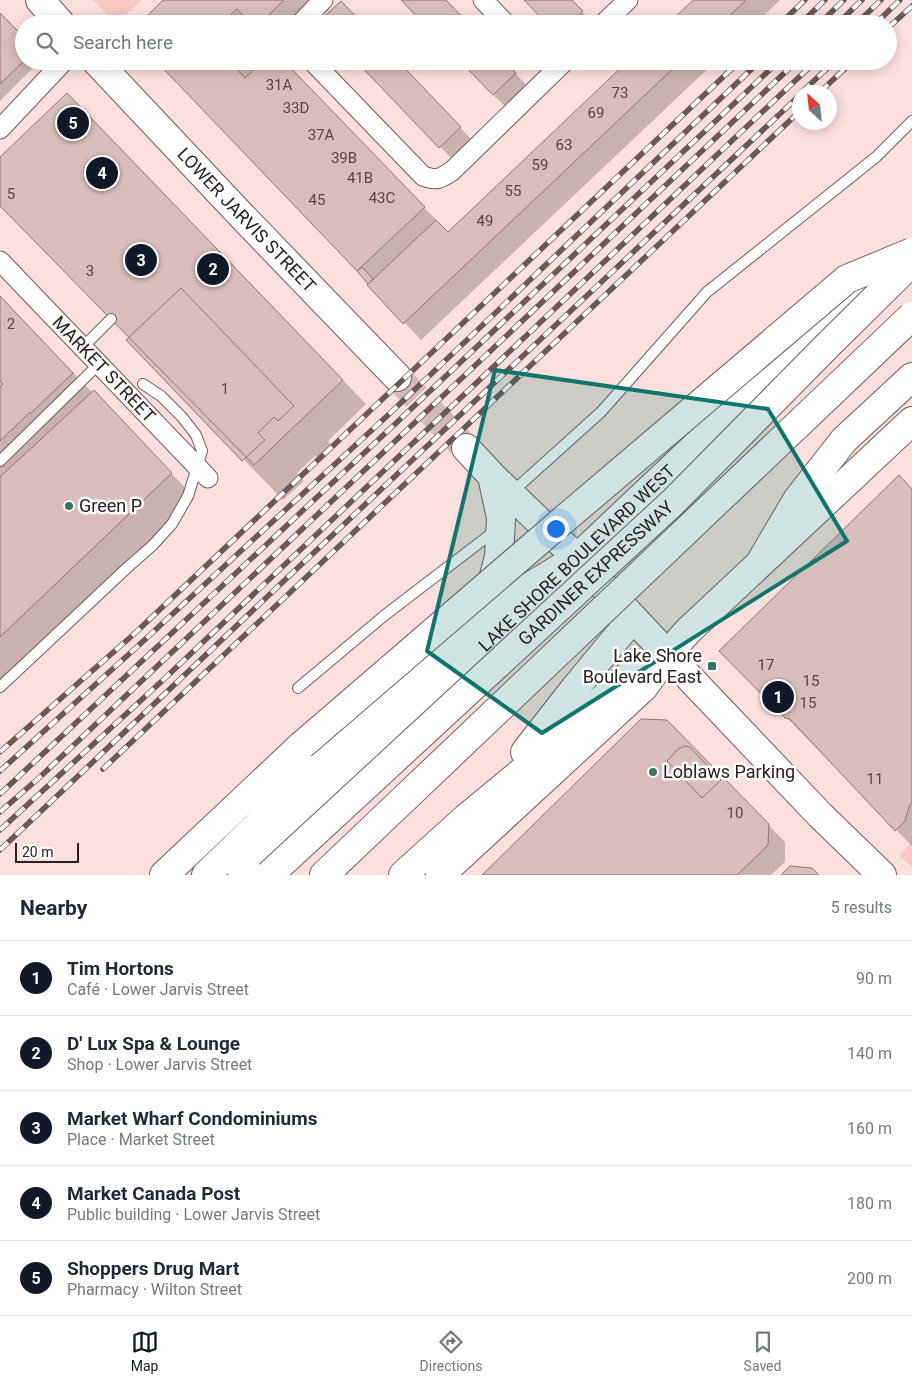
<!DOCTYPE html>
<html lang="en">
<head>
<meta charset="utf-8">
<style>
  :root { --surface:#fff; --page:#f2f2f3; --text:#1f2937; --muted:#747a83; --line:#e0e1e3; --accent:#111827 }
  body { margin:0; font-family:Roboto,sans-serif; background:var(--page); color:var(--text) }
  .compass { position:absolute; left:792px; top:85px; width:45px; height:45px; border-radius:50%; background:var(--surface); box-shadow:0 2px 12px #0003; rotate:333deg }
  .scale { position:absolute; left:15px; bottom:12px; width:64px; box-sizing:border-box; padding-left:5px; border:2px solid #2a201f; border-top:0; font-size:14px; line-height:18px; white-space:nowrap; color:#2a201f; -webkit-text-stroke:4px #fff; paint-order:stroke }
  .you { position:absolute; left:555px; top:528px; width:18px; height:18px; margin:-12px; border:4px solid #fff; border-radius:50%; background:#1a73e8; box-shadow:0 0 0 8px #1a73e833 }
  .badge { display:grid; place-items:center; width:32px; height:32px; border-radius:50%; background:var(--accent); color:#fff; font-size:16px; font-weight:700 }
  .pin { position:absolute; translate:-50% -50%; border:2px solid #fff; box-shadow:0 1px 5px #0006 }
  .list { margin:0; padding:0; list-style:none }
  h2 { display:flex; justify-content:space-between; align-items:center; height:65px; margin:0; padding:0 20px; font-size:21px }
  h2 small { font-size:16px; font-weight:400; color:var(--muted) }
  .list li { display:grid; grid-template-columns:32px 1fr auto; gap:15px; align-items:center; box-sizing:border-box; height:75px; padding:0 20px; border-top:1px solid var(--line) }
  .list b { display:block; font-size:19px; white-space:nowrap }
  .list p { margin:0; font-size:16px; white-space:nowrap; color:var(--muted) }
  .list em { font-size:16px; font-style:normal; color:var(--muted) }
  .icon { flex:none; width:28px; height:28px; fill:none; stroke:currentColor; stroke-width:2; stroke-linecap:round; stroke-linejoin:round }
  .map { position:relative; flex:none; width:912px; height:875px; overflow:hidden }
  .search { position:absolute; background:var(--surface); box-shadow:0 2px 12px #0003; left:15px; right:15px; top:15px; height:55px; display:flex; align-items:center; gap:12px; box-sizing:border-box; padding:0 18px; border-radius:28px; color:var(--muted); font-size:19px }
  .sheet { height:440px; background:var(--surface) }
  nav { display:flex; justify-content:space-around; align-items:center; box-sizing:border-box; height:70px; border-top:1px solid var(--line); background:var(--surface); font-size:14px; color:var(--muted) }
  nav a { display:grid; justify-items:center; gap:2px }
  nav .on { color:var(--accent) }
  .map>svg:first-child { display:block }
  .green { fill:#fac9c6 }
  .shadow { fill:#0003 }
  .building { fill:#d8bdbb; stroke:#8e7573 }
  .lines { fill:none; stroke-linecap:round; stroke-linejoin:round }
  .secondary-tunnel { stroke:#d2bab7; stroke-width:28; stroke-dasharray:28 14; stroke-linecap:butt }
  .service-casing { stroke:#735b5a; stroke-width:12 }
  .minor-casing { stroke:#735b5a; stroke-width:21 }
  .secondary-casing { stroke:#735b5a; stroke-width:30 }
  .trunk-casing { stroke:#735b5a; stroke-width:30 }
  .motorway-casing { stroke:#735b5a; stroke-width:30 }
  .service { stroke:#fff; stroke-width:10 }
  .minor { stroke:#fff; stroke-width:19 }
  .secondary { stroke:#fff; stroke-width:28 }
  .trunk { stroke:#fff; stroke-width:28 }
  .motorway { stroke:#fff; stroke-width:28 }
  .rail-casing { stroke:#685857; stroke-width:5.5 }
  .rail { stroke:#fff; stroke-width:4; stroke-dasharray:11; stroke-linecap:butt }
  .motorway-bridge-casing { stroke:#735b5a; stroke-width:30; stroke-linecap:butt }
  .motorway-bridge { stroke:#fff; stroke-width:28 }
  .marked { fill:#0f766e; fill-opacity:0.2; stroke:#0f766e; stroke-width:4; stroke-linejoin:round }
  .poi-dot { fill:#337666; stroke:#fff; stroke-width:2 }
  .labels { text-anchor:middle; stroke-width:5; stroke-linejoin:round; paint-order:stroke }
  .number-label { font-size:15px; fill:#564746 }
  .street-label { font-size:18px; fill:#2a201f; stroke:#fff }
  .poi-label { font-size:18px; fill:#2a201f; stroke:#fff; text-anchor:start }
</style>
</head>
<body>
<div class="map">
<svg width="912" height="875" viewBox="0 0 912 875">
  <rect width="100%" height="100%" fill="#fce0dd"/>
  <path class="green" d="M93 0H142L116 24Z
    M912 842V867L899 856Z"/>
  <path class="shadow" d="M165 0H332L308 24H140Z
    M525 0H571L594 24H548Z
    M695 0H780L755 24H670Z
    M0 15 24 39V61H40L0 101Z
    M158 61H282L449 233 630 61H716L421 340 369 285 370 284 358 270Z
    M357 61H397L473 141 453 160Z
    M504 61 528 87 506 107 493 95Z
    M91 118 366 404 328 441 333 447 319 461 315 456 297 473 304 481 283 500 128 340 131 337 0 204V159Z
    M0 297 93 393 117 416 195 498 0 683Z
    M912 490V846L786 717Z
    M684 739 785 842V862L771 875H483Z"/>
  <path class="building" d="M163 0H284L260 24H251L237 9 226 19 231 24H139Z
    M401 0H446L469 24H424Z
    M524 0H572L583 11 569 24H547Z
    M693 0H746L721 24H668Z
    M341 1 363 24H320L318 22Z
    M0 13 24 37V61L0 84Z
    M156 61H241L235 67 245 78 263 61H284L425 207 357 271Z
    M356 61H398L461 127 439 148Z
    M460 61H505L516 73 493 95Z
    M628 61H681L403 324 367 285 436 220 448 232Z
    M67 93 343 380 254 465 0 206V157Z
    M362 267 373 279 368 284 357 271Z
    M181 288 294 406 278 421 274 417 258 433 265 440 242 461 126 340Z
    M0 296 73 373 31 413H29L0 441V387L3 384 0 381Z
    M94 390 172 473 0 637V477Z
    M899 475 912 489V802L909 807 905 821 895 831 790 719 785 718 719 651Z
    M641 719 667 720 769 824 768 845 757 856 737 875H482Z
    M684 746 690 747 721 780 702 798 667 761 678 749Z
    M790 866 812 868 819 875H781Z"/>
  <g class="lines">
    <path class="secondary-tunnel" d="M397 377 466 448"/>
    <g class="service-casing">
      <path id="service" d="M83 347 111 319
        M0 461 99 364
        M511 493 601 412 707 292 876 157 912 121
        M0 687 128 567 153 545 172 524 188 496 202 451 196 435 182 417 161 396 143 384
        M298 688 385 615 487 537 495 530"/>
    </g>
    <g class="minor-casing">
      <g id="minor">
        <path d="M483 0 506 24"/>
        <path d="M300 24 323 0"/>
        <path d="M603 24 628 0"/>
        <path d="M312 61 423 176C437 181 440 179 452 171L565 61"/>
        <path d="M0 129 64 61"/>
        <path id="s1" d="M0 261 208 478"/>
      </g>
    </g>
    <g class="secondary-casing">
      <g id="secondary">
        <path d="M40 0 61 24"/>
        <path id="s2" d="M96 61 240 214 397 377"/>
        <path d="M466 448 492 476 577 558 667 654 820 815 882 875"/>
      </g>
    </g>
    <g class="trunk-casing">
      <g id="trunk">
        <path id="s3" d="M242 875 889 263"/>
        <path d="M440 875 644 687 667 654 689 630 912 421"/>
      </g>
    </g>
    <g class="motorway-casing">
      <path id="motorway" d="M761 561 797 500 844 440 912 377
        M489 594 499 557 501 518 492 476
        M525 752 575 688 633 618
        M164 875 302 745
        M206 875 356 731 476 628 526 589 577 558
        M324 875 405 798
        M403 875 466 818 541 756 631 673 667 654"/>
    </g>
    <use href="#service" class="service"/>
    <use href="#minor" class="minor"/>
    <use href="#secondary" class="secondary"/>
    <use href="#trunk" class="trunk"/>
    <use href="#motorway" class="motorway"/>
    <g class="rail-casing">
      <path id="rail" d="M780 24 805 0
        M800 24 825 0
        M819 24 844 0
        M837 24 862 0
        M856 24 881 0
        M875 24 900 0
        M888 28 912 6
        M802 92 835 61
        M820 92 853 61
        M0 752 134 634 740 61
        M103 769 800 111
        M0 771 139 645 386 417 760 61
        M0 794 393 426 779 61
        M0 812 40 777 797 61
        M0 830 162 681 816 61
        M0 850 287 578 800 95"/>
    </g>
    <use href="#rail" class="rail"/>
    <g class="motorway-bridge-casing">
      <g id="motorway-bridge">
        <path d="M302 745 561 522 847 279 912 252"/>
        <path d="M405 798 912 316"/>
        <path id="s4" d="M269 875 673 502 826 347 912 262"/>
      </g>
    </g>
    <use href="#motorway-bridge" class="motorway-bridge"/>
  </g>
  <path class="marked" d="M495 370 768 409 847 541 542 733 427 651Z"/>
  <g class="poi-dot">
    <circle cx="69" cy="506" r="5"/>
    <rect x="707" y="661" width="10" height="10" rx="2.5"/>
    <circle cx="653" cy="772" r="5"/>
  </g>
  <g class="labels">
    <g class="number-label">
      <text x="279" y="90">31A</text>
      <text x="620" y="98">73</text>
      <text x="296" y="113">33D</text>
      <text x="596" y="118">69</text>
      <text x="321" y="140">37A</text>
      <text x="564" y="150">63</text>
      <text x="344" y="163">39B</text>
      <text x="540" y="170">59</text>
      <text x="360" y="183">41B</text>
      <text x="513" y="196">55</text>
      <text x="11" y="199">5</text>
      <text x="382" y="203">43C</text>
      <text x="317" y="205">45</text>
      <text x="485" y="226">49</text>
      <text x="90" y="276">3</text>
      <text x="11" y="329">2</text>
      <text x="225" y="394">1</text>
      <text x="766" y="670">17</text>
      <text x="811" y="686">15</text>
      <text x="808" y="708">15</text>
      <text x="875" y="784">11</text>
      <text x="735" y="818">10</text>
    </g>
    <g class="street-label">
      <text dy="6" stroke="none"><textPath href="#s2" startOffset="219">LOWER JARVIS STREET</textPath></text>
      <text dy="6" stroke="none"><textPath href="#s1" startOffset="150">MARKET STREET</textPath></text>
      <text dy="6" stroke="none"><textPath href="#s3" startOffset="461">LAKE SHORE BOULEVARD WEST</textPath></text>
      <text dy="6" stroke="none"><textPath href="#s4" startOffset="445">GARDINER EXPRESSWAY</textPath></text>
    </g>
    <g class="poi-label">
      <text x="79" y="512">Green P</text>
      <text x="702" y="662" text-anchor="end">Lake Shore<tspan x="702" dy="21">Boulevard East</tspan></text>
      <text x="663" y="778">Loblaws Parking</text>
    </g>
  </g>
</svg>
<svg class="compass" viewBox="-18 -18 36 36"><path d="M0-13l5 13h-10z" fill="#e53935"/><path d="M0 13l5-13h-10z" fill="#747a83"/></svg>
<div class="scale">20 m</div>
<div class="you"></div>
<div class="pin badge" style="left:778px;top:697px">1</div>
<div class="pin badge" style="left:213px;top:269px">2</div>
<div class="pin badge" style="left:141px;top:260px">3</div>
<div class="pin badge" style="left:102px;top:173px">4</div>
<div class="pin badge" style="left:73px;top:123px">5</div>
<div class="search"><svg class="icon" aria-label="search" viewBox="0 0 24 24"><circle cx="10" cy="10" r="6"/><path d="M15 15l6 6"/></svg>Search here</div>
</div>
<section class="sheet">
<h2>Nearby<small>5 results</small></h2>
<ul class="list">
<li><span class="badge">1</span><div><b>Tim Hortons</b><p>Café · Lower Jarvis Street</p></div><em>90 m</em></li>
<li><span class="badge">2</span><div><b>D' Lux Spa &amp; Lounge</b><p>Shop · Lower Jarvis Street</p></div><em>140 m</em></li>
<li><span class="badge">3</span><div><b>Market Wharf Condominiums</b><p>Place · Market Street</p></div><em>160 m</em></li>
<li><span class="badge">4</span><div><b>Market Canada Post</b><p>Public building · Lower Jarvis Street</p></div><em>180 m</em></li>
<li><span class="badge">5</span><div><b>Shoppers Drug Mart</b><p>Pharmacy · Wilton Street</p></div><em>200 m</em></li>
</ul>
</section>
<nav>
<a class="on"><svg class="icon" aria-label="map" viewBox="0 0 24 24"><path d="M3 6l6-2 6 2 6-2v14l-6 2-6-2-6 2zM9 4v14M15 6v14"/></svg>Map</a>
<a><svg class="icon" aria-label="directions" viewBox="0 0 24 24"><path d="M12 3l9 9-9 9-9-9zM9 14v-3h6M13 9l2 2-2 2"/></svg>Directions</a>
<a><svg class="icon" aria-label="saved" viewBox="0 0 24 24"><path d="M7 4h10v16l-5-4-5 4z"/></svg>Saved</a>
</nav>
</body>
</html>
